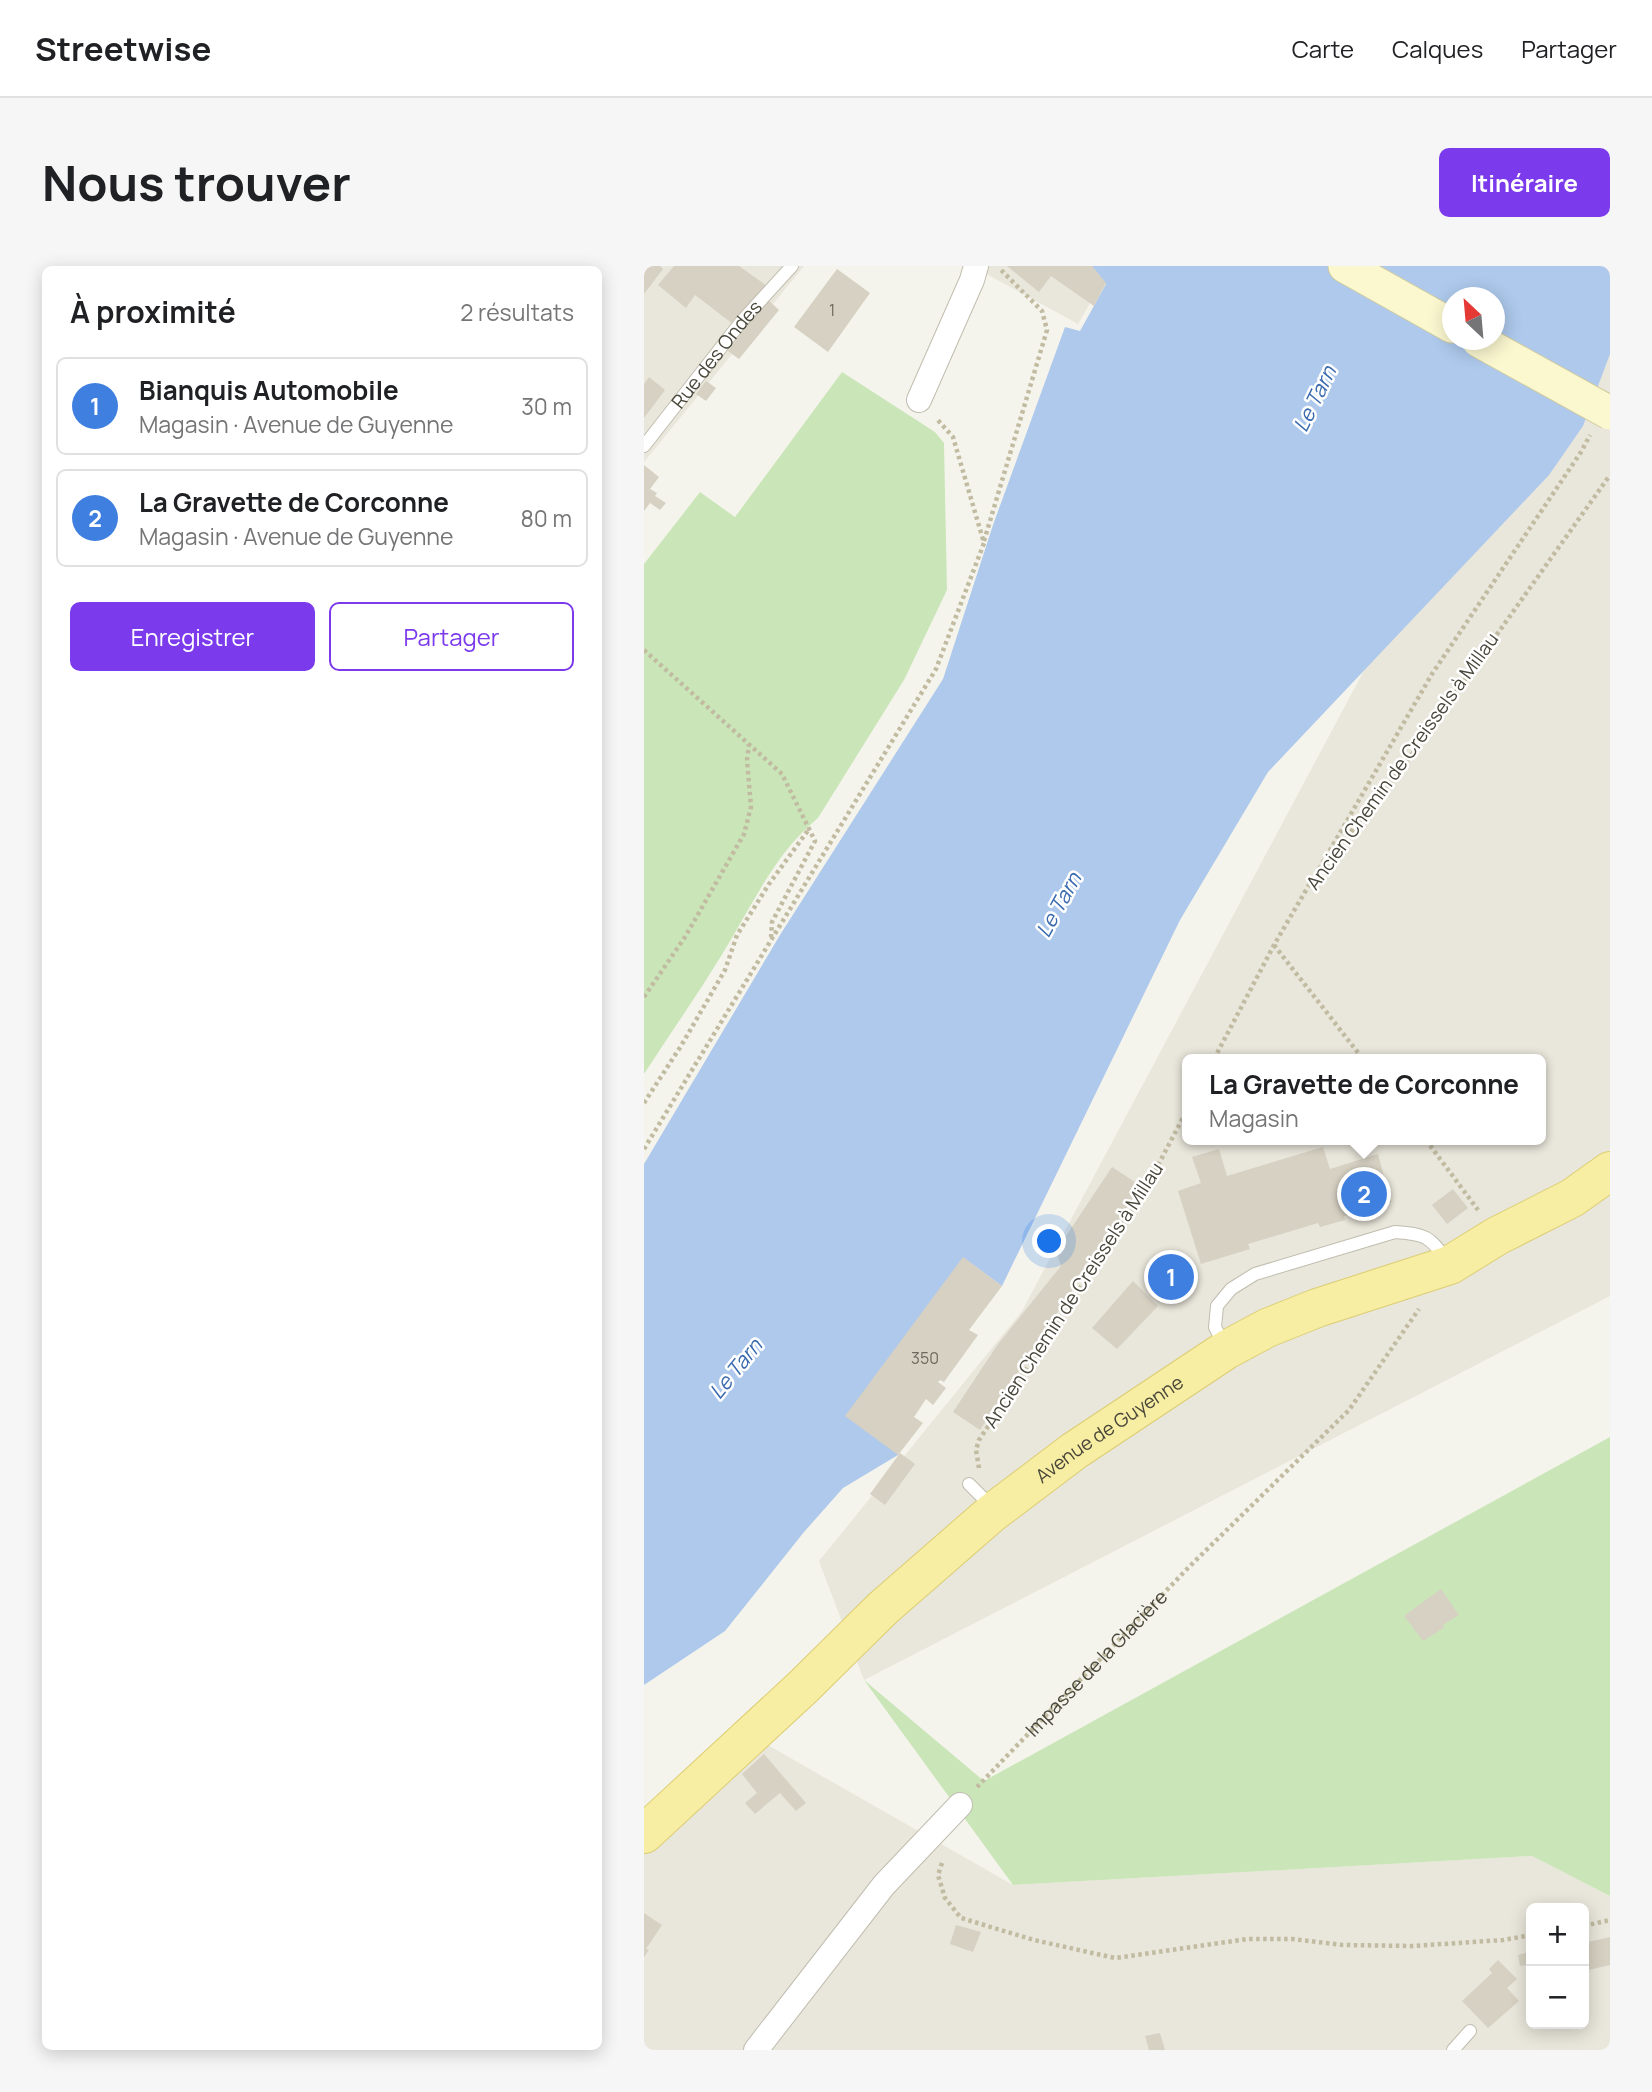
<!DOCTYPE html>
<html lang="fr">
<head>
<meta charset="utf-8">
<style>
  :root { --surface:#fff; --page:#f6f6f6; --text:#202124; --muted:#757577; --line:#e0e0e0; --accent:#7c3aed }
  body { margin:0; font-family:Manrope,sans-serif; background:var(--page); color:var(--text) }
  .controls { position:absolute; right:21px; bottom:21px; display:grid; overflow:hidden; border-radius:10px; box-shadow:0 4px 18px #0003 }
  .controls button { width:63px; height:63px; display:grid; place-items:center; padding:0; border:0; border-bottom:2px solid var(--line); background:var(--surface); color:var(--text); font:35px sans-serif }
  .compass { position:absolute; left:798px; top:21px; width:63px; height:63px; border-radius:50%; background:var(--surface); box-shadow:0 4px 18px #0003; rotate:334deg }
  .you { position:absolute; left:406px; top:976px; width:24px; height:24px; margin:-18px; border:5px solid #fff; border-radius:50%; background:#1a73e8; box-shadow:0 0 0 10px #1a73e833 }
  .badge { display:grid; place-items:center; width:46px; height:46px; border-radius:50%; background:var(--accent); color:#fff; font-size:23px; font-weight:700 }
  .pin { position:absolute; translate:-50% -50%; border:4px solid #fff; box-shadow:0 2px 7px #0006 }
  .popup { position:absolute; left:538px; top:788px; width:364px; height:91px; box-sizing:border-box; display:grid; place-content:center; border-radius:10px; background:var(--surface); filter:drop-shadow(0 2px 5px #0005); font-size:23px; white-space:nowrap; color:var(--muted) }
  .popup b { font-size:26px; color:var(--text) }
  .popup::after { content:''; position:absolute; left:50%; top:100%; margin-left:-14px; border:14px solid transparent; border-top-color:var(--surface) }
  .list { margin:0; padding:0; list-style:none }
  h2 { display:flex; justify-content:space-between; align-items:center; height:91px; margin:0; padding:0 28px; font-size:30px }
  h2 small { font-size:23px; font-weight:400; color:var(--muted) }
  .list li { display:grid; grid-template-columns:46px 1fr auto; gap:21px; align-items:center; box-sizing:border-box; height:98px; margin:0 14px 14px; padding:0 14px; border:2px solid var(--line); border-radius:10px }
  .list b { display:block; font-size:26px; white-space:nowrap }
  .list p { margin:0; font-size:23px; white-space:nowrap; color:var(--muted) }
  .list em { font-size:23px; font-style:normal; color:var(--muted) }
  .actions { display:flex; gap:14px; padding:21px 28px }
  .actions a { flex:1; padding:16px 0; border:2px solid var(--accent); border-radius:10px; text-align:center; font-size:24px; color:var(--accent) }
  .actions .main { background:var(--accent); color:#fff }
  .map { position:relative; flex:none; width:966px; height:1784px; overflow:hidden; border-radius:10px }
  header { display:flex; align-items:center; gap:42px; box-sizing:border-box; height:98px; padding:0 35px; background:var(--surface); border-bottom:2px solid var(--line) }
  header strong { font-size:33px }
  nav { display:flex; gap:38px; margin-inline-start:auto; font-size:24px }
  .intro { display:flex; align-items:center; justify-content:space-between; box-sizing:border-box; height:168px; padding:0 42px }
  h1 { margin:0; font-size:49px }
  .button { padding:18px 32px; border-radius:10px; background:var(--accent); color:#fff; font-size:24px; font-weight:700 }
  main { display:flex; gap:42px; padding:0 42px }
  aside { flex:1; background:var(--surface); border-radius:10px; box-shadow:0 4px 18px #0003 }
  .map>svg:first-child { display:block }
  .residential { fill:#e9e6db; fill-rule:evenodd }
  .green { fill:#cae6b9 }
  .water { fill:#aec9ec; fill-rule:evenodd }
  .building { fill:#d6d1c2 }
  .lines { fill:none; stroke-linecap:round; stroke-linejoin:round }
  .service-casing { stroke:#c0bdaf; stroke-width:14 }
  .minor-casing { stroke:#c0bdaf; stroke-width:26 }
  .secondary-casing { stroke:#d1cc9f; stroke-width:35 }
  .primary-casing { stroke:#dcce73; stroke-width:40 }
  .path { stroke:#c1bba1; stroke-width:4.5; stroke-dasharray:3.5 3.5; stroke-linecap:butt }
  .service { stroke:#fff; stroke-width:12 }
  .minor { stroke:#fff; stroke-width:24 }
  .secondary { stroke:#fbf8d0; stroke-width:33 }
  .primary { stroke:#f7eda3; stroke-width:38 }
  .secondary-bridge-casing { stroke:#d1cc9f; stroke-width:35; stroke-linecap:butt }
  .secondary-bridge { stroke:#fbf8d0; stroke-width:33 }
  .labels { text-anchor:middle; stroke-width:5; stroke-linejoin:round; paint-order:stroke }
  .number-label { font-size:16px; fill:#6c695c }
  .street-label { font-size:19px; fill:#49463a; stroke:#fff }
  .water-label { font-size:21px; font-style:italic; fill:#396aaf; stroke:#fff }
</style>
</head>
<body>
<header>
<strong>Streetwise</strong>
<nav><a>Carte</a><a>Calques</a><a>Partager</a></nav>
</header>
<div class="intro"><h1>Nous trouver</h1><a class="button">Itinéraire</a></div>
<main>
<aside>
<h2>À proximité<small>2 résultats</small></h2>
<ul class="list">
<li><span class="badge" style="background:#3f7fe0">1</span><div><b>Bianquis Automobile</b><p>Magasin · Avenue de Guyenne</p></div><em>30 m</em></li>
<li><span class="badge" style="background:#3f7fe0">2</span><div><b>La Gravette de Corconne</b><p>Magasin · Avenue de Guyenne</p></div><em>80 m</em></li>
</ul>
<div class="actions"><a class="main">Enregistrer</a><a>Partager</a></div>
</aside>
<div class="map">
<svg width="966" height="1784" viewBox="0 0 966 1784">
  <rect width="100%" height="100%" fill="#f5f4ec"/>
  <path class="residential" d="M0 0H160L0 196Z
    M328 0H457L461 11 434 58Z
    M966 68V1030L220 1414 175 1295 378 1045 827 204ZM543 793H897V874H543Z
    M113 1473 369 1619 888 1590 966 1630V1784H0V1564ZM887 1642H940V1758H887Z"/>
  <path class="green" d="M198 106 291 166 300 177 303 324 260 414 174 552C130 588 108 640 79 687 54 728 26 768 0 808V298L56 226 91 251Z
    M966 1171V1630L888 1590 369 1619 220 1414 340 1515Z"/>
  <path class="water" d="M448 0H966V88L939 160 905 209 624 506 536 654 358 1020 320 992 254 1189 199 1222 160 1266 81 1365 0 1419V898L136 669 299 413 349 259 421 61 436 65 462 18ZM808 32H850V74H808Z"/>
  <path class="building" d="M0 0H16L19 3 0 28Z
    M30 0H95L123 20 89 58 51 29 42 42 14 19Z
    M363 0H448L462 17 450 40 407 10 395 26Z
    M193 3 226 27 184 86 150 61Z
    M124 34 135 44 95 93 84 85 99 65 97 63Z
    M5 111 21 124 0 152V118Z
    M62 115 72 122 62 135 52 128Z
    M0 199 15 211 6 223 13 227 11 230 22 237 16 244 6 237 0 245Z
    M679 881 686 903 734 888 747 936 700 950 701 954 676 961 674 957 604 978 606 983 557 998 534 925 557 917 548 891 575 883 583 910Z
    M468 901 497 920 336 1164 309 1146 354 1078 417 1000 412 985Z
    M809 923 824 942 803 958 788 939Z
    M319 991 358 1020 325 1064 334 1069 300 1116 296 1114 294 1116 302 1122 289 1139 282 1133 270 1151 279 1157 254 1189 201 1150Z
    M489 1015 514 1040 473 1083 448 1062Z
    M256 1187 271 1198 241 1239 226 1228Z
    M797 1323 815 1349 799 1359 801 1361 779 1375 760 1350Z
    M120 1488 162 1537 152 1545 136 1527 111 1548 101 1537 113 1527 98 1508Z
    M0 1647 18 1659 2 1683 5 1684 0 1691Z
    M312 1659 337 1666 329 1686 306 1678Z
    M966 1671V1699L940 1705V1677Z
    M887 1677V1698L876 1700 874 1689 886 1686 884 1678Z
    M854 1694 873 1713 863 1722 875 1735 844 1762 818 1735 848 1707 845 1703Z
    M516 1767 521 1784H505L501 1770Z"/>
  <g class="lines">
    <g class="service-casing">
      <g id="service">
        <path id="s2" d="M0 180 97 56 148 0"/>
        <path d="M581 1081 571 1061 573 1040 587 1023 611 1008 751 966C781 968 786 970 803 995"/>
        <path d="M325 1218 342 1235 347 1244"/>
        <path d="M809 1784 826 1765"/>
      </g>
    </g>
    <g class="minor-casing">
      <path id="minor" d="M275 134 328 14 332 0
        M112 1784 240 1619 316 1539"/>
    </g>
    <g class="secondary-casing">
      <path id="secondary" d="M701 0 808 60"/>
    </g>
    <g class="primary-casing">
      <g id="primary">
        <path id="s3" d="M0 1568 159 1421 239 1342 348 1247 430 1185 582 1084 623 1062 673 1042 806 999 853 970 928 932 966 905"/>
      </g>
    </g>
    <g class="path">
      <path d="M340 275 403 64 398 45 356 3"/>
      <path d="M0 384 138 508 171 575 128 656 127 671"/>
      <path d="M675 603 788 408 937 186 946 169"/>
      <path d="M630 679 719 793"/>
      <path d="M0 731 41 671 100 568 107 541 103 494 105 478"/>
      <path d="M570 793 630 679 665 619 766 491 966 209"/>
      <path d="M0 837 37 780 81 704 93 669 125 618 165 563"/>
      <path d="M782 874 834 944"/>
      <path d="M0 883 292 403 340 277 309 171 292 152"/>
      <path d="M335 1202 332 1184 335 1174 500 926 543 844"/>
      <path id="s1" d="M333 1521 545 1301 705 1144 775 1043"/>
      <path d="M298 1597 294 1609 301 1632 317 1652 390 1674 471 1692 604 1673H648L699 1679 769 1680 859 1674 887 1669"/>
      <path d="M940 1660 966 1654"/>
    </g>
    <use href="#service" class="service"/>
    <use href="#minor" class="minor"/>
    <use href="#secondary" class="secondary"/>
    <use href="#primary" class="primary"/>
    <g class="secondary-bridge-casing">
      <path id="secondary-bridge" d="M834 74 966 147"/>
    </g>
    <use href="#secondary-bridge" class="secondary-bridge"/>
  </g>
  <g class="labels">
    <g class="number-label">
      <text x="188" y="50">1</text>
      <text x="281" y="1098">350</text>
    </g>
    <g class="street-label">
      <text dy="7" stroke="none"><textPath href="#s2" startOffset="117">Rue des Ondes</textPath></text>
      <text transform="translate(758 495) rotate(-54)" y="7">Ancien Chemin de Creissels à Millau</text>
      <text transform="translate(429 1029) rotate(-57)" y="7">Ancien Chemin de Creissels à Millau</text>
      <text dy="7" stroke="none"><textPath href="#s3" startOffset="618">Avenue de Guyenne</textPath></text>
      <text dy="7" stroke="none"><textPath href="#s1" startOffset="172">Impasse de la Glacière</textPath></text>
    </g>
    <g class="water-label">
      <text transform="translate(671 133) rotate(-64)" y="7">Le Tarn</text>
      <text transform="translate(415 639) rotate(-61)" y="7">Le Tarn</text>
      <text transform="translate(92 1103) rotate(-51)" y="7">Le Tarn</text>
    </g>
  </g>
</svg>
<div class="controls">
<button>+</button>
<button>−</button>
</div>
<svg class="compass" viewBox="-18 -18 36 36"><path d="M0-13l5 13h-10z" fill="#e53935"/><path d="M0 13l5-13h-10z" fill="#757577"/></svg>
<div class="you"></div>
<div class="pin badge" style="left:527px;top:1011px;background:#3f7fe0">1</div>
<div class="pin badge" style="left:720px;top:928px;background:#3f7fe0">2</div>
<div class="popup"><b>La Gravette de Corconne</b>Magasin</div>
</div>
</main>
</body>
</html>
